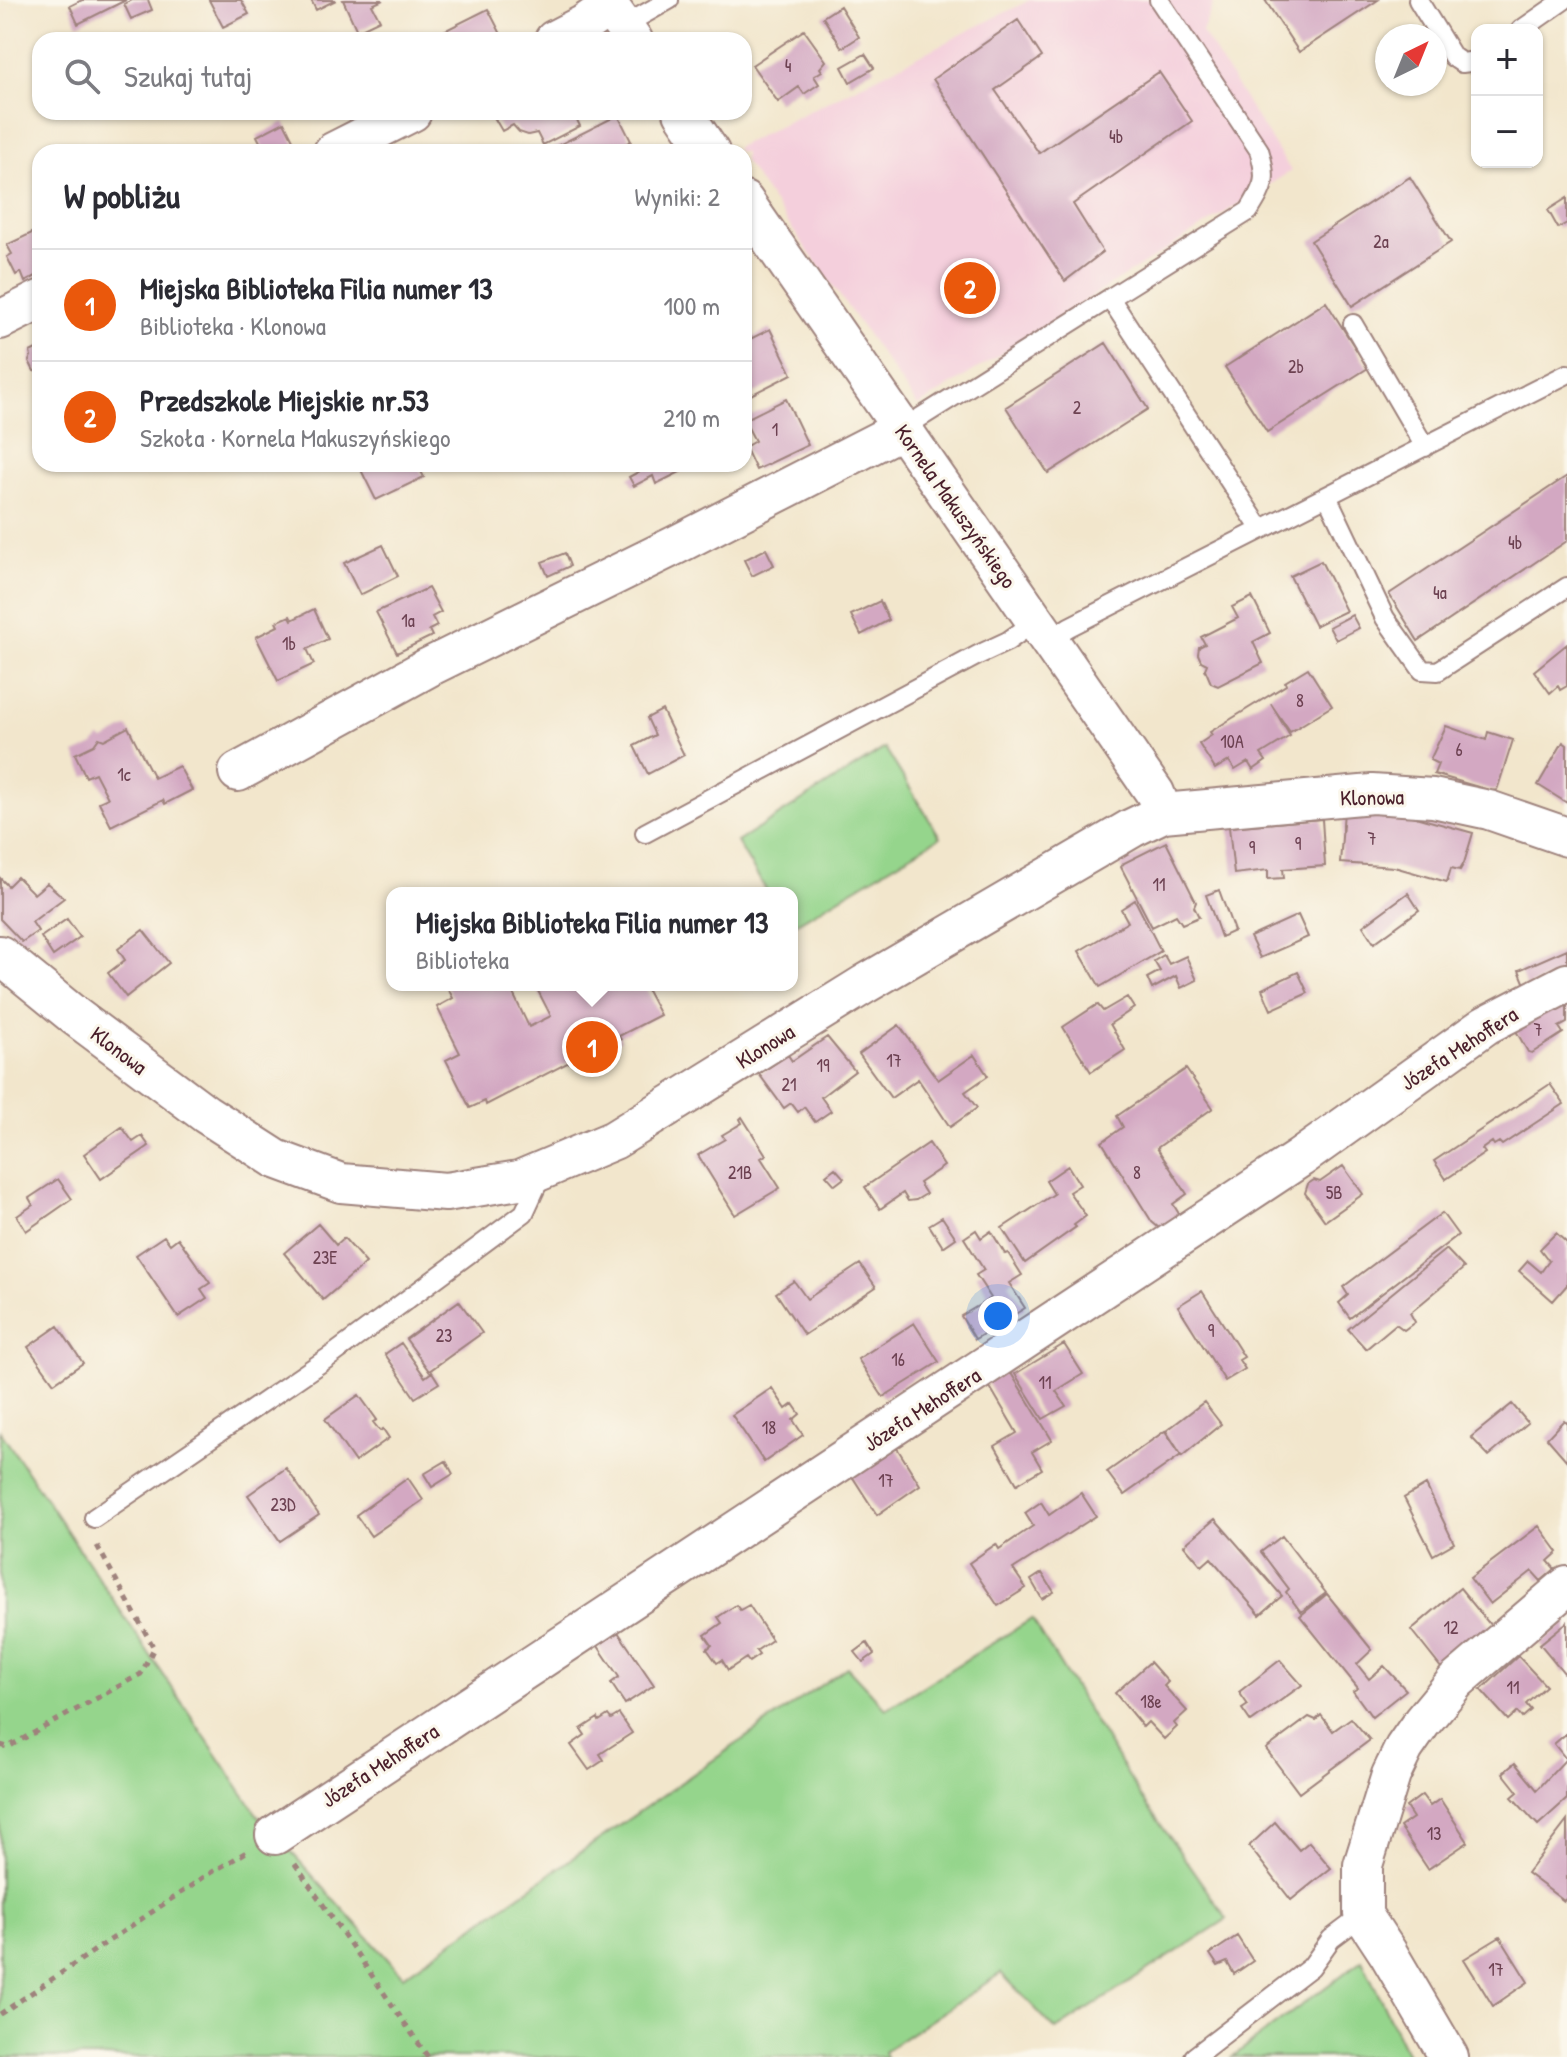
<!DOCTYPE html>
<html lang="pl">
<head>
<meta charset="utf-8">
<style>
  :root { --surface:#fff; --page:#f7f7f7; --text:#2b2b33; --muted:#7c7c81; --line:#e1e1e2; --accent:#ea580c }
  body { margin:0; font-family:"Patrick Hand",sans-serif; background:var(--page); color:var(--text) }
  .controls { position:absolute; right:24px; top:24px; display:grid; overflow:hidden; border-radius:16px; box-shadow:0 2px 6px #0004 }
  .controls button { width:72px; height:72px; display:grid; place-items:center; padding:0; border:0; border-bottom:2px solid var(--line); background:var(--surface); color:var(--text); font:40px sans-serif }
  .compass { position:absolute; left:1375px; top:24px; width:72px; height:72px; border-radius:50%; background:var(--surface); box-shadow:0 2px 6px #0004; rotate:43deg }
  .you { position:absolute; left:998px; top:1316px; width:28px; height:28px; margin:-20px; border:6px solid #fff; border-radius:50%; background:#1a73e8; box-shadow:0 0 0 12px #1a73e833 }
  .badge { display:grid; place-items:center; width:52px; height:52px; border-radius:50%; background:var(--accent); color:#fff; font-size:26px; font-weight:700 }
  .pin { position:absolute; translate:-50% -50%; border:4px solid #fff; box-shadow:0 2px 8px #0006 }
  .popup { position:absolute; left:386px; top:887px; width:412px; height:104px; box-sizing:border-box; display:grid; place-content:center; border-radius:16px; background:var(--surface); filter:drop-shadow(0 2px 6px #0005); font-size:26px; white-space:nowrap; color:var(--muted) }
  .popup b { font-size:30px; color:var(--text) }
  .popup::after { content:''; position:absolute; left:50%; top:100%; margin-left:-16px; border:16px solid transparent; border-top-color:var(--surface) }
  .list { margin:0; padding:0; list-style:none }
  h2 { display:flex; justify-content:space-between; align-items:center; height:104px; margin:0; padding:0 32px; font-size:34px }
  h2 small { font-size:26px; font-weight:400; color:var(--muted) }
  .list li { display:grid; grid-template-columns:52px 1fr auto; gap:24px; align-items:center; box-sizing:border-box; height:112px; padding:0 32px; border-top:2px solid var(--line) }
  .list b { display:block; font-size:30px; white-space:nowrap }
  .list p { margin:0; font-size:26px; white-space:nowrap; color:var(--muted) }
  .list em { font-size:26px; font-style:normal; color:var(--muted) }
  .icon { flex:none; width:44px; height:44px; fill:none; stroke:currentColor; stroke-width:2; stroke-linecap:round; stroke-linejoin:round }
  .map { position:relative; flex:none; width:1567px; height:2057px; overflow:hidden }
  .search { position:absolute; background:var(--surface); box-shadow:0 2px 6px #0004; left:32px; top:32px; width:720px; height:88px; display:flex; align-items:center; gap:20px; box-sizing:border-box; padding:0 28px; border-radius:24px; color:var(--muted); font-size:30px }
  .panel { position:absolute; background:var(--surface); box-shadow:0 2px 6px #0004; left:32px; top:144px; width:720px; height:328px; border-radius:24px }
  .map>svg:first-child { display:block }
  .built { fill:#f4cfdc }
  .green { fill:#95d58c; stroke:#707a5c; stroke-width:2 }
  .building { fill:#d3a8c2 }
  .lines { fill:none; stroke-linecap:round; stroke-linejoin:round }
  .lane-casing { stroke:#9e827c; stroke-width:22 }
  .street-casing { stroke:#9e827c; stroke-width:42 }
  .path { stroke:#9e827c; stroke-width:5; stroke-dasharray:6 6; stroke-linecap:butt }
  .lane { stroke:#fff; stroke-width:18 }
  .street { stroke:#fff; stroke-width:38 }
  .labels { text-anchor:middle; stroke-width:6; stroke-linejoin:round; paint-order:stroke }
  .number-label { font-size:18px; fill:#6c4151 }
  .street-label { font-size:22px; fill:#4a1f2b; stroke:#fbf7ec }
</style>
</head>
<body>
<div class="map">
<svg width="1567" height="2057" viewBox="0 0 1567 2057">
  <rect width="100%" height="100%" fill="#fbf7ec"/>
  <filter id="ink" filterUnits="userSpaceOnUse"><feTurbulence type="fractalNoise" baseFrequency=".0125" numOctaves="2"/><feDisplacementMap in="SourceGraphic" scale="16" xChannelSelector="R" yChannelSelector="G"/><feConvolveMatrix kernelMatrix="1 2 1 2 8 2 1 2 1" color-interpolation-filters="sRGB"/></filter>
  <filter id="wash" filterUnits="userSpaceOnUse"><feTurbulence type="fractalNoise" baseFrequency=".006" numOctaves="4" result="noise"/><feDisplacementMap in="SourceGraphic" scale="32" xChannelSelector="R" yChannelSelector="G"/><feGaussianBlur stdDeviation="1.8" result="paint"/><feColorMatrix in="noise" values="0 0 0 0 0 0 0 0 0 0 0 0 0 0 0 0 0 1.4 0 .05"/><feComposite in="paint" operator="in"/></filter>
  <g filter="url(#wash)">
    <rect width="100%" height="100%" fill="#f2e6cc"/>
    <path class="built" d="M1030 0H1210L1213 4 1202 32 1291 171 918 406 744 161V152H738L735 148Z"/>
    <path class="green" d="M885 748 940 837 792 926V893H768L737 842Z
      M0 1431 256 1813 403 1976 847 1667 886 1709 1032 1619 1140 1795 1227 1919 1056 2030 1001 1973 884 2052 886 2057H0Z
      M1362 1960 1408 2057H1232Z"/>
    <g id="blocks">
      <path class="building" d="M82 0H126L78 24 70 6Z
        M132 0H148L152 10 131 19 124 4Z
        M209 0H241L249 14 223 27Z
        M311 0H336L316 10Z
        M343 0H383L372 5 380 20 357 31Z
        M1265 0H1378L1299 52Z
        M840 6 859 37 842 48 823 17Z
        M488 9 504 40H438L436 35Z
        M1018 20 1042 57 995 90 1039 153 1159 72 1192 121 1073 204 1103 252 1065 281 933 79Z
        M804 30 826 61 820 68 822 71 814 76 819 84 804 94 799 87 778 102 752 65Z
        M865 54 874 68 850 82 842 67Z
        M491 112H573L580 126 543 145 537 133 528 135 519 132 513 125 502 131Z
        M618 115 631 141 610 152H545Z
        M284 122 298 150 265 152 257 136Z
        M1410 177 1451 242 1352 306 1311 241Z
        M1567 198V223L1558 228 1548 210Z
        M40 229V274L25 282 21 272 16 275 7 257 12 254 7 245Z
        M1326 302 1368 368 1267 432 1225 367Z
        M770 329 792 374 749 396 744 386V342Z
        M1106 343 1148 409 1048 473 1006 407Z
        M40 347V372L34 371 29 361 31 356 30 352Z
        M786 399 808 445 756 470 745 447 755 441 744 420Z
        M358 464H417L424 477 376 500Z
        M653 464H691L692 466 656 484 653 476 634 486 629 477Z
        M1567 476V541L1418 641 1389 594Z
        M383 545 398 576 360 595 344 563Z
        M766 549 774 565 752 576 744 560Z
        M565 553 570 566 548 576 542 562Z
        M1321 561 1346 611 1315 626 1290 576Z
        M428 588 441 612 432 617 437 626 429 630 432 636 397 653 376 612Z
        M1252 597 1270 633 1253 642 1263 663 1218 686 1211 683 1205 669 1207 664 1201 661 1198 654 1199 647 1205 644 1201 637 1238 618 1232 607Z
        M880 601 889 620 861 635 851 615Z
        M314 609 328 639 307 649 314 664 278 681 256 637 278 626 276 622 290 616 292 620Z
        M1352 615 1359 628 1336 640 1329 627Z
        M1567 644V686L1560 690 1558 686 1550 693 1534 671Z
        M1308 668 1332 706 1290 732 1271 704 1290 736 1261 754 1266 761 1253 770 1248 762 1235 770 1229 761 1215 769 1199 744 1212 735 1210 732 1286 685 1285 682Z
        M662 710 684 755 648 774 634 746 655 735 647 718Z
        M1446 726 1486 740 1488 732 1513 740 1497 790 1492 791 1434 774 1438 764 1430 760Z
        M128 727 154 778 179 766 192 790 165 804 163 800 111 826 99 802 108 798 95 773 86 777 75 754 94 745 99 738 104 740Z
        M1563 742 1567 745V803L1538 785Z
        M1344 811 1408 815 1473 833 1464 863 1460 870 1451 868 1447 882 1394 867 1340 863Z
        M1322 819 1325 866 1283 869 1284 878 1268 879V870L1234 874 1229 827Z
        M1166 842 1196 902 1194 907 1199 917 1182 924 1176 915 1152 927 1121 867 1124 863Z
        M17 877 34 894 47 883 64 898 32 922 38 931 22 942 0 919V878L8 886Z
        M1219 890 1234 931 1221 937 1206 895Z
        M1408 893 1419 910 1374 943 1363 926Z
        M1135 900 1161 951 1100 987 1079 951 1128 922 1121 909Z
        M1298 915 1308 937 1260 958 1250 937Z
        M67 919 80 937 53 956 41 937Z
        M143 930 169 963 126 997 108 973 125 960 118 949Z
        M1567 949V970L1526 987 1519 970Z
        M1164 955 1169 964 1186 956 1197 980 1181 988 1176 976 1152 989 1147 978 1160 971 1154 961Z
        M1298 972 1308 993 1271 1010 1262 989Z
        M446 985H509L529 1027 551 1016 535 985H592L596 992 610 985H644L660 1015 619 1036 621 1040 573 1065 571 1061 486 1105 485 1101 470 1108 446 1060 460 1053 437 1007 453 998Z
        M1567 990V1023L1559 1027 1563 1033 1532 1053 1528 1052 1511 1022Z
        M1127 997 1134 1008 1110 1024 1125 1050 1091 1072 1063 1027 1095 1006 1098 1005 1103 1011Z
        M899 1025 938 1080 974 1055 988 1076 965 1092 977 1108 950 1127 918 1079 891 1098 859 1054Z
        M827 1037 855 1071 821 1097 831 1111 815 1122 804 1107 798 1112 791 1103 784 1108 759 1074 788 1055 792 1061Z
        M1186 1069 1213 1108 1157 1148 1187 1194 1173 1204 1184 1222 1166 1234 1152 1222 1102 1142 1123 1127 1117 1116Z
        M1550 1084 1564 1104 1502 1145 1499 1142 1494 1145 1492 1142 1482 1149 1485 1153 1446 1179 1434 1161Z
        M742 1117 766 1155 761 1158 780 1188 735 1215 698 1155 725 1139 722 1135 742 1123 740 1119Z
        M122 1127 133 1142 142 1136 149 1146 101 1179 84 1154Z
        M929 1143 944 1166 919 1183 926 1194 916 1200 908 1201 903 1193 880 1209 865 1187Z
        M1068 1166 1080 1185 1069 1192 1086 1216 1074 1225 1076 1227 1025 1263 1002 1228 1054 1194 1046 1181Z
        M1343 1166 1363 1194 1325 1221 1305 1193 1308 1184 1314 1180 1320 1182Z
        M835 1168 844 1178 835 1185 826 1175Z
        M58 1179 72 1199 26 1231 17 1216 33 1205 29 1198Z
        M1442 1213 1458 1235 1350 1318 1339 1303 1348 1295 1343 1287Z
        M942 1217 956 1238 943 1247 929 1225Z
        M318 1224 336 1245 344 1238 366 1263 323 1300 284 1253Z
        M976 1230 981 1238 991 1231 1005 1254 1008 1253 1022 1275 1009 1283 1025 1308 975 1339 961 1316 991 1298 976 1275 984 1270 964 1238Z
        M1556 1233 1567 1243V1285L1553 1301 1519 1271 1528 1261 1541 1272 1549 1261 1540 1249Z
        M164 1236 170 1244 178 1238 210 1283 201 1289 207 1298 178 1317 136 1255Z
        M1446 1249 1464 1268 1410 1313 1415 1322 1404 1330 1396 1324 1366 1349 1348 1329Z
        M860 1264 876 1287 804 1335 776 1293 794 1281 807 1299Z
        M1202 1291 1244 1357 1239 1360 1245 1369 1225 1381 1178 1306Z
        M459 1301 482 1333 429 1371 406 1339Z
        M914 1323 939 1362 883 1397 858 1359Z
        M58 1326 83 1363 54 1383 28 1347Z
        M401 1343 425 1377 432 1372 439 1383 415 1398 385 1354Z
        M1064 1344 1083 1374 1056 1391 1066 1406 1043 1419 1015 1374Z
        M1009 1370 1052 1440 1032 1452 1042 1469 1017 1484 995 1446 1017 1433 987 1382Z
        M772 1388 786 1409 793 1404 800 1414 793 1420 803 1435 764 1462 732 1415Z
        M359 1395 377 1420 373 1422 380 1431 383 1429 389 1438 355 1462 325 1419Z
        M1204 1402 1221 1424 1182 1456 1166 1431Z
        M1512 1404 1528 1423 1489 1456 1471 1437Z
        M1564 1420 1567 1423V1461L1547 1438Z
        M1165 1431 1181 1455 1124 1495 1107 1472Z
        M897 1448 920 1485 877 1515 852 1476Z
        M446 1461 453 1474 432 1487 424 1474Z
        M286 1468 319 1515 280 1541 248 1495Z
        M408 1478 423 1500 371 1536 356 1515Z
        M1426 1485 1454 1543 1433 1555 1404 1498Z
        M1081 1493 1096 1516 1013 1569 1026 1588 998 1606 969 1563 996 1544 999 1549 1033 1526 1025 1513 1041 1502 1049 1515Z
        M1215 1519 1282 1596 1260 1615 1211 1558 1202 1566 1184 1545Z
        M1539 1526 1558 1552 1548 1561 1555 1569 1541 1581 1532 1571 1490 1604 1470 1578Z
        M1282 1536 1326 1593 1301 1612 1286 1592 1289 1589 1261 1552Z
        M1042 1573 1054 1592 1042 1599 1031 1580Z
        M1460 1588 1492 1627 1442 1669 1411 1630Z
        M1327 1594 1372 1650 1357 1664 1369 1679 1384 1666 1406 1690 1372 1717 1353 1691 1358 1688 1300 1616Z
        M736 1605 740 1610 749 1605 772 1640 756 1651 759 1655 749 1662 746 1658 728 1670 722 1660 717 1663 707 1649 712 1645 705 1635 722 1623 718 1617Z
        M1567 1622V1671L1564 1673 1540 1644Z
        M618 1632 654 1685 625 1704 611 1683 619 1677 598 1646Z
        M867 1643 874 1654 863 1662 855 1652Z
        M1518 1656 1546 1686 1526 1704 1531 1710 1522 1718 1517 1712 1508 1720 1481 1690Z
        M1280 1660 1302 1685 1251 1722 1242 1709 1248 1705 1239 1692Z
        M1150 1662 1168 1682 1164 1686 1187 1711 1174 1723 1177 1727 1164 1739 1148 1722 1143 1727 1115 1693Z
        M619 1714 632 1733 600 1754 604 1760 589 1770 571 1745 585 1735 581 1729 598 1718 599 1721 608 1715 611 1719Z
        M1321 1715 1333 1731 1351 1718 1370 1740 1299 1793 1266 1749 1309 1717 1316 1720Z
        M1567 1733V1799L1538 1825 1512 1797 1518 1792 1503 1773 1515 1763 1537 1790 1566 1759 1554 1744Z
        M1422 1795 1430 1806 1440 1799 1468 1842 1428 1869 1400 1827 1413 1818 1406 1807Z
        M1567 1821V1897L1564 1901 1527 1873Z
        M1275 1822 1299 1850 1309 1842 1331 1868 1291 1900 1249 1846Z
        M1237 1936 1253 1961 1234 1974 1227 1962 1218 1966 1210 1954Z
        M1500 1937 1528 1982 1493 2006 1464 1959Z"/>
    </g>
  </g>
  <g filter="url(#ink)">
    <use href="#blocks" fill-opacity="0" stroke="#9e827c" stroke-width="2"/>
    <g class="lines">
      <g class="lane-casing">
        <path id="lane" d="M1418 0 1453 57 1462 63 1477 61
          M623 26 669 0
          M1521 30 1564 0
          M1110 298 1249 211C1265 185 1268 179 1259 150L1159 0
          M1353 324 1425 447
          M902 429 1110 298 1260 528
          M1327 496 1385 618 1422 670 1438 671 1567 587
          M1050 639 1069 627 1567 374
          M645 833 978 655 1008 641 1036 621
          M94 1518 335 1353 524 1213 541 1176
          M1194 2057 1311 1967 1331 1939 1363 1915"/>
      </g>
      <g class="street-casing">
        <path id="street" d="M605 0 633 40
          M554 40 583 25 610 6
          M683 112 710 152
          M333 152 412 112
          M744 201 1155 793 1163 813
          M0 320 40 300
          M238 772 429 667 676 545 902 429
          M0 955 76 1017 206 1114 276 1159 341 1183 446 1192 519 1180 614 1140 865 984 1132 828 1163 813 1372 794 1433 798 1489 810 1567 837
          M275 1835 1300 1158 1486 1025 1567 983
          M1449 2057 1388 1953 1363 1915V1865L1391 1775 1404 1748 1422 1722 1456 1681 1567 1586"/>
      </g>
      <path class="path" d="M0 1745 8 1747 141 1674 154 1648 95 1542
        M295 1864 428 2057
        M0 2014 204 1877 248 1851"/>
      <use href="#lane" class="lane"/>
      <use href="#street" class="street"/>
    </g>
  </g>
  <g class="labels">
    <g class="number-label">
      <text x="788" y="72">4</text>
      <text x="1116" y="143">4b</text>
      <text x="1381" y="248">2a</text>
      <text x="1296" y="373">2b</text>
      <text x="1077" y="414">2</text>
      <text x="775" y="436">1</text>
      <text x="1515" y="549">4b</text>
      <text x="1440" y="599">4a</text>
      <text x="408" y="627">1a</text>
      <text x="289" y="650">1b</text>
      <text x="1300" y="707">8</text>
      <text x="1232" y="748">10A</text>
      <text x="1459" y="756">6</text>
      <text x="124" y="781">1c</text>
      <text x="1372" y="845">7</text>
      <text x="1298" y="850">9</text>
      <text x="1252" y="854">9</text>
      <text x="1159" y="891">11</text>
      <text x="1538" y="1036">7</text>
      <text x="894" y="1067">17</text>
      <text x="823" y="1072">19</text>
      <text x="789" y="1091">21</text>
      <text x="740" y="1179">21B</text>
      <text x="1137" y="1179">8</text>
      <text x="1334" y="1199">5B</text>
      <text x="325" y="1264">23E</text>
      <text x="1211" y="1337">9</text>
      <text x="444" y="1342">23</text>
      <text x="898" y="1366">16</text>
      <text x="1045" y="1389">11</text>
      <text x="769" y="1434">18</text>
      <text x="886" y="1487">17</text>
      <text x="283" y="1511">23D</text>
      <text x="1451" y="1634">12</text>
      <text x="1513" y="1694">11</text>
      <text x="1151" y="1708">18e</text>
      <text x="1434" y="1840">13</text>
      <text x="1496" y="1976">17</text>
    </g>
    <g class="street-label">
      <text transform="translate(956 506) rotate(55)" y="8">Kornela Makuszyńskiego</text>
      <text transform="translate(1372 797) rotate(-1)" y="8">Klonowa</text>
      <text transform="translate(765 1046) rotate(-32)" y="8">Klonowa</text>
      <text transform="translate(1459 1048) rotate(-33)" y="8">Józefa Mehoffera</text>
      <text transform="translate(119 1050) rotate(37)" y="8">Klonowa</text>
      <text transform="translate(922 1409) rotate(-33)" y="8">Józefa Mehoffera</text>
      <text transform="translate(380 1765) rotate(-33)" y="8">Józefa Mehoffera</text>
    </g>
  </g>
</svg>
<div class="controls">
<button>+</button>
<button>−</button>
</div>
<svg class="compass" viewBox="-18 -18 36 36"><path d="M0-13l5 13h-10z" fill="#e53935"/><path d="M0 13l5-13h-10z" fill="#7c7c81"/></svg>
<div class="you"></div>
<div class="pin badge" style="left:592px;top:1047px">1</div>
<div class="popup"><b>Miejska Biblioteka Filia numer 13</b>Biblioteka</div>
<div class="pin badge" style="left:970px;top:288px">2</div>
<div class="search"><svg class="icon" aria-label="search" viewBox="0 0 24 24"><circle cx="10" cy="10" r="6"/><path d="M15 15l6 6"/></svg>Szukaj tutaj</div>
<section class="panel">
<h2>W pobliżu<small>Wyniki: 2</small></h2>
<ul class="list">
<li><span class="badge">1</span><div><b>Miejska Biblioteka Filia numer 13</b><p>Biblioteka · Klonowa</p></div><em>100 m</em></li>
<li><span class="badge">2</span><div><b>Przedszkole Miejskie nr.53</b><p>Szkoła · Kornela Makuszyńskiego</p></div><em>210 m</em></li>
</ul>
</section>
</div>
</body>
</html>
